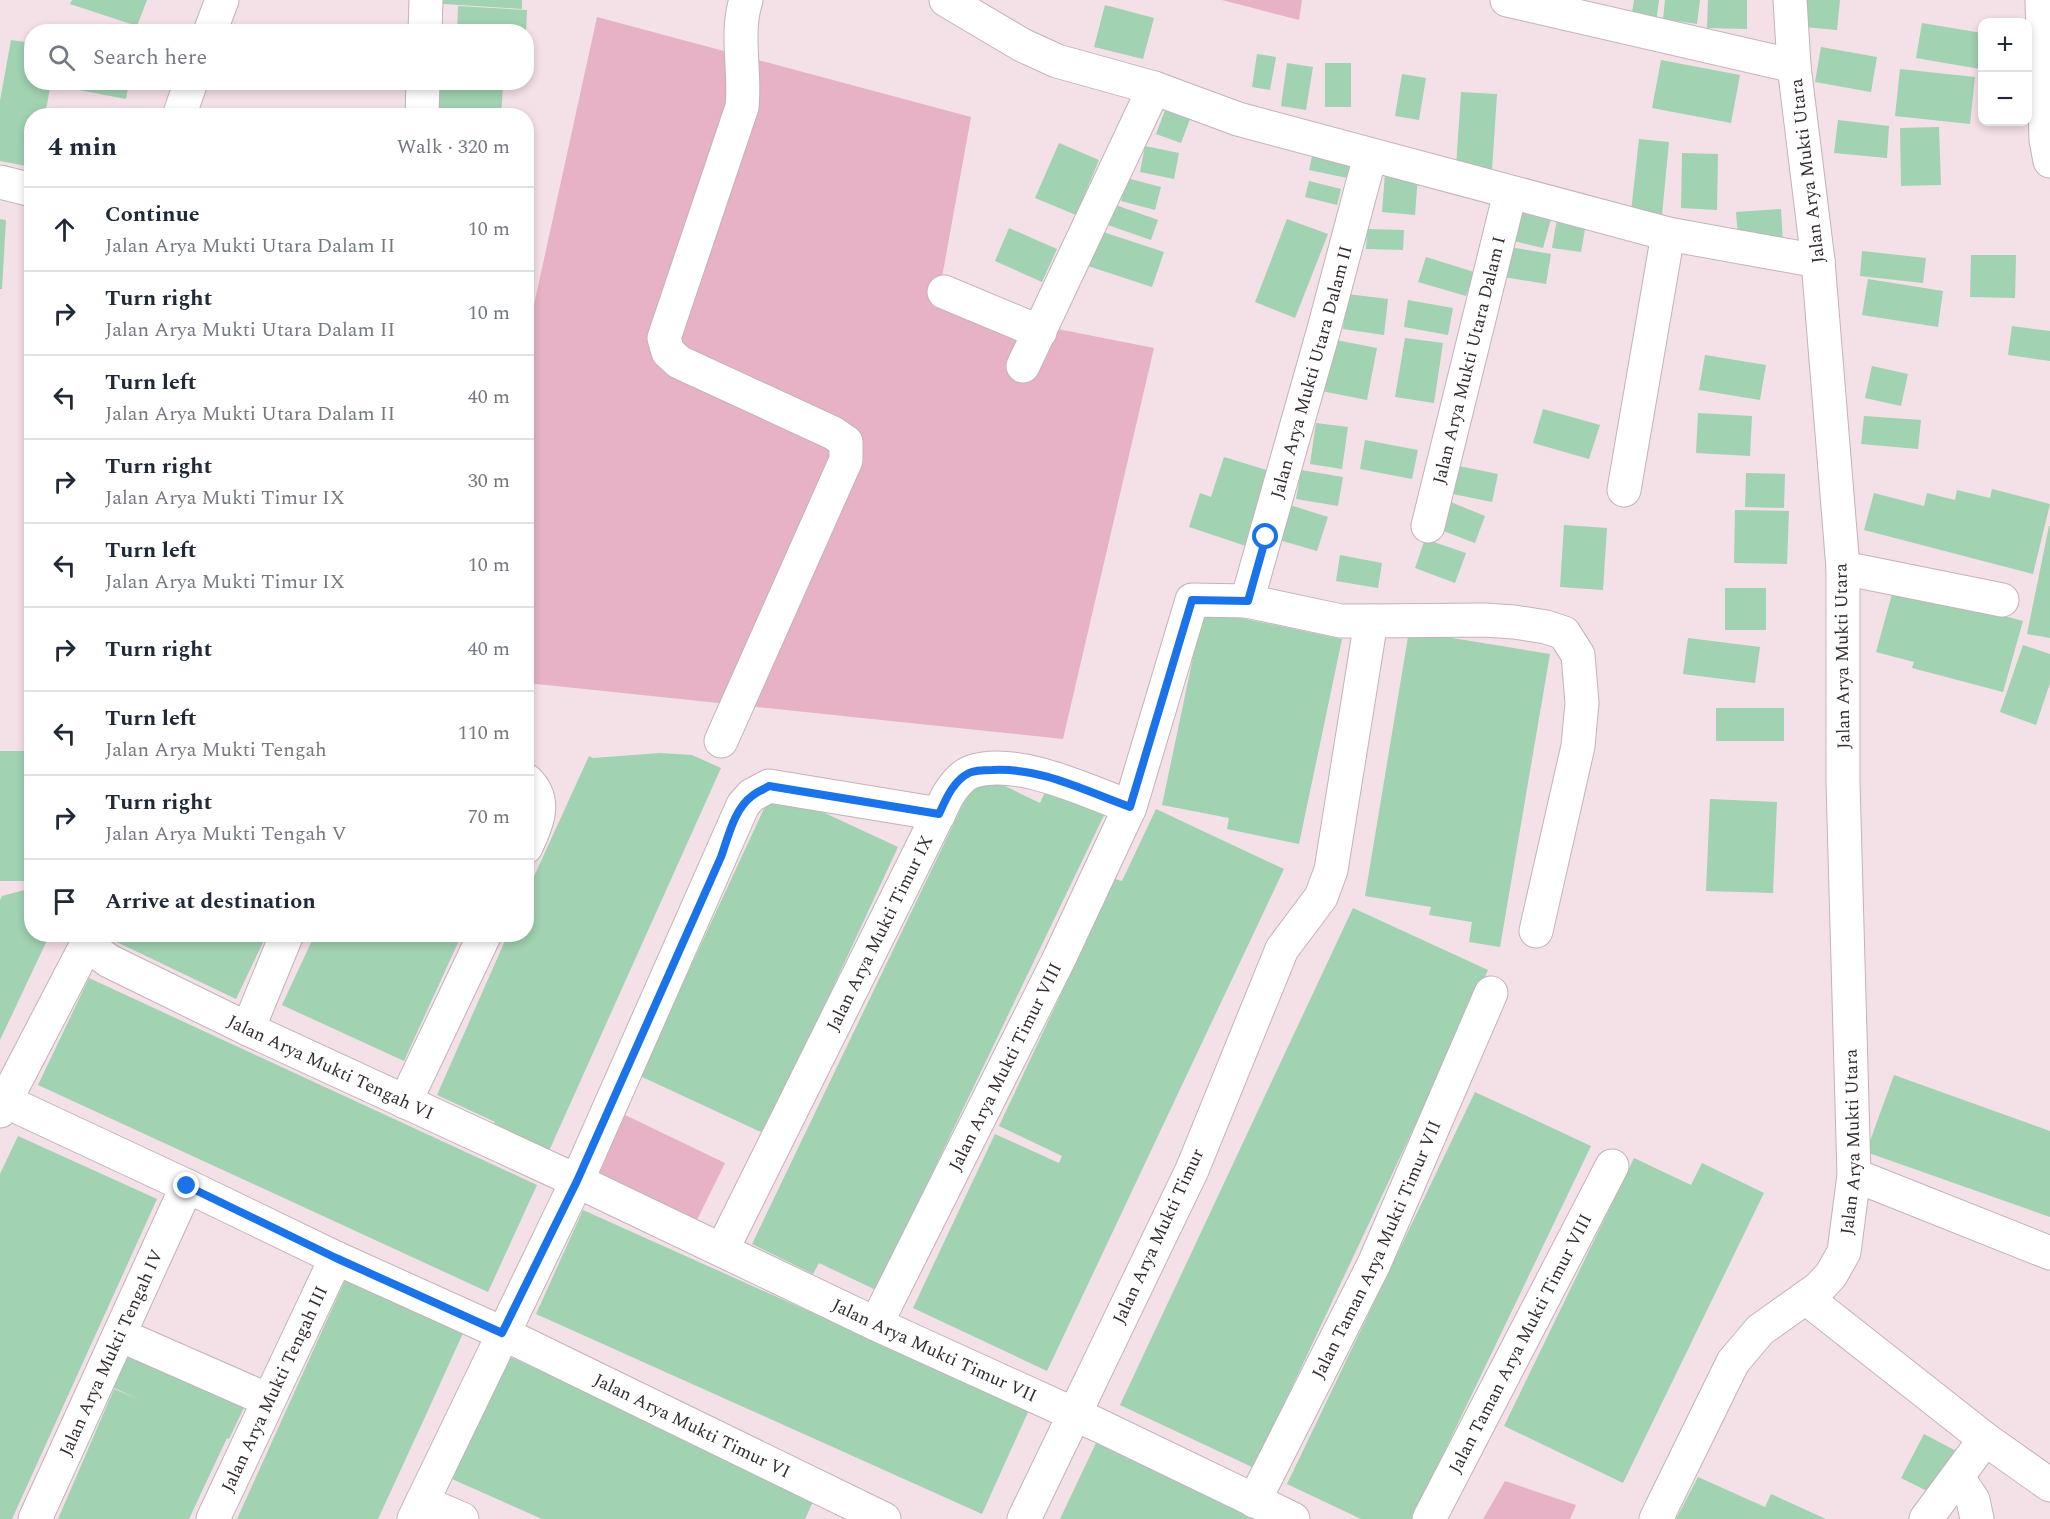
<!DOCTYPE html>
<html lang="en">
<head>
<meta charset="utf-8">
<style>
  :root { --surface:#fff; --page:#f2f2f3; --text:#1f2937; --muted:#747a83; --line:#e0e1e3 }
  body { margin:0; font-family:Spectral,serif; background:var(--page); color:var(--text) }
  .controls { position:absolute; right:18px; top:18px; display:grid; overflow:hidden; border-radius:12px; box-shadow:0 3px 9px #0003 }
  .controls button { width:54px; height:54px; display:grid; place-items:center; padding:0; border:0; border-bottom:2px solid var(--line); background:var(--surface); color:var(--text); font:30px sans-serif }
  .stop { position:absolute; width:18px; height:18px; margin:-14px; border:4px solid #1a73e8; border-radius:50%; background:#fff }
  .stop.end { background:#1a73e8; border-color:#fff; box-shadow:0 2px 6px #0008 }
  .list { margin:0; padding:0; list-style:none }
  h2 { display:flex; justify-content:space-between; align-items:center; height:78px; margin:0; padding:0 24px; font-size:26px }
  h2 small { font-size:20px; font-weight:400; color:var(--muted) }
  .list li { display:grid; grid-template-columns:39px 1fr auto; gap:18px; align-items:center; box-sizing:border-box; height:84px; padding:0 24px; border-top:2px solid var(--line) }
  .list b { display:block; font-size:22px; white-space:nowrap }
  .list p { margin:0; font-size:20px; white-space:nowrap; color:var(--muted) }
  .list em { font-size:20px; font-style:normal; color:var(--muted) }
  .icon { flex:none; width:33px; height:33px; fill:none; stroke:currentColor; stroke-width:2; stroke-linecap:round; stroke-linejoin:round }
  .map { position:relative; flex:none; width:2050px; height:1519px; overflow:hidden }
  .search { position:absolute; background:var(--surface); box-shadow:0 3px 9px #0003; left:24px; top:24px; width:510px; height:66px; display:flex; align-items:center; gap:15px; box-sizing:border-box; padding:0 21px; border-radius:24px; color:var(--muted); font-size:22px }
  .panel { position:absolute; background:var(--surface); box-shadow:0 3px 9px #0003; left:24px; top:108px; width:510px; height:834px; border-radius:24px }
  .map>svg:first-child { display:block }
  .green { fill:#e7b2c6 }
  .building { fill:#a1d2b1 }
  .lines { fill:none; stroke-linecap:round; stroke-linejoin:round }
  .minor-casing { stroke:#c5b2b9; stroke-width:35 }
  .minor { stroke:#fff; stroke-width:33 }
  .route { stroke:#1a73e8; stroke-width:8 }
  .labels { text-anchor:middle; stroke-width:4.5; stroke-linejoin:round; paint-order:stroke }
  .street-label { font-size:18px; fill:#342c2f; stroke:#fff }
</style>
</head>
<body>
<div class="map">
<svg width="2050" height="1519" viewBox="0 0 2050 1519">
  <rect width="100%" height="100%" fill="#f4e0e7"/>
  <path class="green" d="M1222 0H1302L1299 20Z
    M597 17 971 117 937 305 1154 348 1063 739 527 683 526 324 530 323Z
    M621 1113 725 1163 694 1226 590 1176Z
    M1505 1481 1576 1505 1570 1519H1483Z"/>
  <path class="building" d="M72 0H147L137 26 70 4Z
    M429 0H522V9L429 3Z
    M1634 0H1659L1655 30 1630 27Z
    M1665 0H1700L1697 24 1663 19Z
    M1708 0H1747V29L1707 28Z
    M1806 0H1840L1837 30 1804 27Z
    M1105 5 1154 18 1143 59 1094 47Z
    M458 6 527 10 526 32H457Z
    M1922 23 1982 33 1980 69 1916 58Z
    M11 40 32 43V82H51L45 116H32V167L0 161V101Z
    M1821 47 1877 57 1871 92 1815 82Z
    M1257 54 1276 57 1270 90 1252 87Z
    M1661 60 1740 75 1731 123 1652 108Z
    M1287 63 1313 67 1306 110 1281 106Z
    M1325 63H1351V107H1325Z
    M1900 69 1975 77 1970 124 1895 116Z
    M1402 74 1426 78 1419 120 1395 116Z
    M53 82H129L126 99 53 85Z
    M434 84 503 88 501 116 432 113Z
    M1461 92 1497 94 1492 170 1456 167Z
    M1167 105 1192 114 1181 143 1156 134Z
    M1838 120 1889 126 1887 158 1834 153Z
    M1939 127 1941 185 1901 186 1900 128Z
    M1639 139 1669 142 1661 225 1630 221Z
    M1059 143 1099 160 1076 215 1035 198Z
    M1145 146 1179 153 1174 179 1140 172Z
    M1314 147 1357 156 1352 179 1309 170Z
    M1682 153 1718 154 1717 210 1681 208Z
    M1385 173 1418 175 1415 215 1382 212Z
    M1127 178 1161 187 1155 210 1121 201Z
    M1309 181 1341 189 1337 205 1305 197Z
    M1113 204 1158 220 1151 240 1105 224Z
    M1781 209 1783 244 1739 247 1736 212Z
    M1523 211 1551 219 1543 248 1514 241Z
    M0 219 6 220 2 289H0Z
    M1287 219 1328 234 1295 318 1255 302Z
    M1557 219 1586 224 1581 252 1552 248Z
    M1009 228 1057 249 1042 282 995 261Z
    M1367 229 1404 230 1403 250 1366 249Z
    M1100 231 1164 252 1152 287 1088 266Z
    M1509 247 1551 254 1546 284 1504 277Z
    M1862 251 1926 258 1923 283 1860 276Z
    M1971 255H2016L2015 298 1970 297Z
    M1426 257 1474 272 1466 296 1418 282Z
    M1868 279 1943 291 1938 327 1862 315Z
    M1347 294 1388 299 1384 335 1343 329Z
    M1408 300 1453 308 1448 335 1404 327Z
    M2012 326 2050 331V361L2008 355Z
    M1326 338 1377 348 1367 400 1316 390Z
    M1405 338 1443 343 1434 403 1395 397Z
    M1705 355 1766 365 1760 400 1699 390Z
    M1872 366 1908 374 1901 406 1865 398Z
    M1543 409 1600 425 1589 459 1533 443Z
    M1698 413 1752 416 1750 456 1696 453Z
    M1864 416 1921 420 1918 449 1861 444Z
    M1316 423 1348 427 1342 469 1310 464Z
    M1365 440 1418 450 1412 479 1360 469Z
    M1224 457 1279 474 1249 547 1189 527 1200 493 1211 497Z
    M1454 465 1498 474 1492 502 1448 493Z
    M1301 470 1343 477 1338 506 1296 499Z
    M1746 473 1785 474 1784 508 1745 507Z
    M1992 489 2050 504 2033 574 1864 530 1874 493 1924 506 1927 493 1955 500 1957 490 1990 498Z
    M1448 501 1485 516 1475 543 1438 529Z
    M1290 505 1328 517 1317 551 1279 540Z
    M1735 510 1789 511 1787 564 1734 563Z
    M1564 525 1607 528 1603 590 1560 587Z
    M2049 526H2050V638L2027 634Z
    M1425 539 1466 553 1455 583 1415 568Z
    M1340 555 1382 563 1378 588 1336 581Z
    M1894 587 2023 621 2003 692 1912 668 1914 662 1876 652Z
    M1725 588H1766V630H1725Z
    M1203 610 1342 639 1299 844 1227 829 1229 818 1162 805Z
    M1409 631 1550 654 1500 947 1469 942 1472 922 1429 915 1431 907 1365 896Z
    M1688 638 1760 647 1755 683 1683 674Z
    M2023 645 2050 654V683L2036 725 2000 712Z
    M1716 708H1784V741H1716Z
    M0 751H32V881H0Z
    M660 753 692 755 721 768 549 1151 493 1126 495 1122 437 1095 508 934H526V894L589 756 593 758Z
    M978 773 1040 803 1051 779 1108 807 876 1290 819 1263 813 1274 752 1244Z
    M773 789 898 847 765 1134 640 1076Z
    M1710 799 1777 802 1773 893 1706 891Z
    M1156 809 1284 869 1047 1371 913 1308 995 1134 1059 1163 1062 1156 999 1126 1115 879 1122 881Z
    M32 888V934H50L0 1040V900L2 896Z
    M1353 908 1488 970 1254 1468 1120 1405Z
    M107 934H267L236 999 106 937Z
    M315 934H462L404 1061 282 1005Z
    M89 978 537 1185 488 1292 38 1085Z
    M1894 1075 2050 1131V1217L1866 1152Z
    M1475 1092 1591 1146 1412 1519H1361L1287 1484Z
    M18 1136 157 1199 12 1519H0V1174Z
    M1634 1158 1691 1185 1702 1163 1764 1193 1623 1483 1504 1426Z
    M583 1210 1029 1410 982 1514 536 1314Z
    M346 1278 464 1331 425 1417 378 1519H237Z
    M131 1347 248 1399 229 1439 227 1438 189 1519H58L114 1389 138 1399 112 1387Z
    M508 1356 816 1495 805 1519H542L452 1479Z
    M1924 1434 1960 1453 1937 1496 1901 1478Z
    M1096 1443 1261 1519H1060Z
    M1698 1477 1765 1507 1771 1494 1826 1519H1676Z"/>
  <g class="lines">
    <g class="minor-casing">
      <g id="minor">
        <path d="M946 0 1022 45 1057 61 1154 88 1238 119 1668 234 1818 261"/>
        <path d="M1507 0 1794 66"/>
        <path d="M2042 0 2046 140 2050 161"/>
        <path d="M210 32 222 0"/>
        <path d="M425 32 426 0"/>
        <path d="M179 116 191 82"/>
        <path d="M422 116 423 82"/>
        <path d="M0 182 32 190"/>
        <path d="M944 292 1040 332"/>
        <path d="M1023 366 1154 88"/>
        <path d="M1624 490 1668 234"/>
        <path id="s1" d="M1428 526 1510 193"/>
        <path d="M1843 568 2002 600"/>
        <path id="s2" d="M1247 601 1324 329 1370 156"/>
        <path d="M1371 621 1484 620 1514 622 1546 627 1564 633 1578 655 1582 703 1578 746 1536 931"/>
        <path d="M721 741 846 460V442L833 433 679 362 668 352 664 338 742 107C746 72 735 34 746 0"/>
        <path d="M526 780C548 800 537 824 526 847"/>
        <path id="s3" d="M87 945 109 961 248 1029 577 1181 876 1324 1098 1425 1293 1519"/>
        <path d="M248 1029 287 934"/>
        <path id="s4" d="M5 1101 187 1186 336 1258 502 1333 884 1519"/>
        <path d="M405 1102 485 934"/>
        <path d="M0 1111 92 934"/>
        <path d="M1854 1175 2050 1253"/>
        <path id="s5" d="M722 1250 948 795C954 786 961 776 971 772 1016 756 1087 791 1130 807"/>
        <path d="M1806 1298 1985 1439 2050 1485"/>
        <path id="s6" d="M876 1324 1060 957 1130 807 1192 600 1247 601 1341 621H1371L1331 870 1321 897 1282 949 1192 1170 1024 1519"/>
        <path d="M120 1335 268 1400"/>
        <path d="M1958 1478 1973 1500 1977 1519"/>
        <path id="s7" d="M1254 1501 1374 1264 1491 993"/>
        <path d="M422 1502 462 1519"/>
        <path id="s8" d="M35 1519 187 1186"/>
        <path id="s9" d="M213 1519 336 1258"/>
        <path d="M414 1519 577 1181 743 805 752 795 769 786 939 814"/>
        <path id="s10" d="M1429 1519 1612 1166"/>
        <path id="s11" d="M1656 1519 1733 1362 1760 1330 1819 1288 1831 1275 1844 1252 1854 1175 1843 783V568L1818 261 1794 66 1790 0"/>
        <path d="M1926 1519 1985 1439"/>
      </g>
    </g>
    <use href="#minor" class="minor"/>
  </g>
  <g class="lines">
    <path class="route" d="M187 1186 336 1258 502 1333 577 1181 721 857C728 838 734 809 752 796 757 792 764 789 769 786L939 814C946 799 953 781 969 773 975 770 985 770 992 770 1040 767 1085 791 1130 807L1192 600 1248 601 1266 537"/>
  </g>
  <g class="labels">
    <g class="street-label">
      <text transform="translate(1807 171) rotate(-97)" y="6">Jalan Arya Mukti Utara</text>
      <text dy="6" stroke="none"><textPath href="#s1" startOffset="171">Jalan Arya Mukti Utara Dalam I</textPath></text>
      <text dy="6" stroke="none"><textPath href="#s2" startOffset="238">Jalan Arya Mukti Utara Dalam II</textPath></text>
      <text transform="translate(1842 656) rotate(-91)" y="6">Jalan Arya Mukti Utara</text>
      <text dy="6" stroke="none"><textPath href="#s5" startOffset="354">Jalan Arya Mukti Timur IX</textPath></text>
      <text dy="6" stroke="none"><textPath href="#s3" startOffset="273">Jalan Arya Mukti Tengah VI</textPath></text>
      <text dy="6" stroke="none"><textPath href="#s6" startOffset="288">Jalan Arya Mukti Timur VIII</textPath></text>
      <text dy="6" stroke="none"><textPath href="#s11" startOffset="444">Jalan Arya Mukti Utara</textPath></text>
      <text transform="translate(1158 1236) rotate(-65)" y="6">Jalan Arya Mukti Timur</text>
      <text dy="6" stroke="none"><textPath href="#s7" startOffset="280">Jalan Taman Arya Mukti Timur VII</textPath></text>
      <text dy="6" stroke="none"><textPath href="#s10" startOffset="198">Jalan Taman Arya Mukti Timur VIII</textPath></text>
      <text dy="6" stroke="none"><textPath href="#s3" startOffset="940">Jalan Arya Mukti Timur VII</textPath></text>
      <text dy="6" stroke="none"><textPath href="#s8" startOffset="183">Jalan Arya Mukti Tengah IV</textPath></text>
      <text dy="6" stroke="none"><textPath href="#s9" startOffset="144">Jalan Arya Mukti Tengah III</textPath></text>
      <text dy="6" stroke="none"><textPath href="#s4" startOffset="760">Jalan Arya Mukti Timur VI</textPath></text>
    </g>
  </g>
</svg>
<div class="controls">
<button>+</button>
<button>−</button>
</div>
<div class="stop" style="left:1266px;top:537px"></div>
<div class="stop end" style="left:187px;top:1186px"></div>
<div class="search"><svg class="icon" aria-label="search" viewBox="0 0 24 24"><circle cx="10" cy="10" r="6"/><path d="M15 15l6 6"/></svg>Search here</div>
<section class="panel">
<h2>4 min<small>Walk · 320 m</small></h2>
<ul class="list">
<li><svg class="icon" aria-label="ahead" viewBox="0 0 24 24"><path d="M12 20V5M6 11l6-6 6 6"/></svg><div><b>Continue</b><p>Jalan Arya Mukti Utara Dalam II</p></div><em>10 m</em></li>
<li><svg class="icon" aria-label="right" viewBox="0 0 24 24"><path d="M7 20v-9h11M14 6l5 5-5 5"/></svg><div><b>Turn right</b><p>Jalan Arya Mukti Utara Dalam II</p></div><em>10 m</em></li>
<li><svg class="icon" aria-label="left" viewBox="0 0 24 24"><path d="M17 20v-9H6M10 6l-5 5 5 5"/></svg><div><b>Turn left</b><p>Jalan Arya Mukti Utara Dalam II</p></div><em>40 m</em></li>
<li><svg class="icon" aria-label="right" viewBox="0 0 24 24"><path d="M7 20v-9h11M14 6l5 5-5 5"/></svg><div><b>Turn right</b><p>Jalan Arya Mukti Timur IX</p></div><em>30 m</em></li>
<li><svg class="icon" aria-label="left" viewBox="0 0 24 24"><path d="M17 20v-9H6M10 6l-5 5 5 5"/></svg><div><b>Turn left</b><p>Jalan Arya Mukti Timur IX</p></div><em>10 m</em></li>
<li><svg class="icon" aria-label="right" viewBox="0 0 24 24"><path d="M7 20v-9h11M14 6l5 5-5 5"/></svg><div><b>Turn right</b></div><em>40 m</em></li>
<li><svg class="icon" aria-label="left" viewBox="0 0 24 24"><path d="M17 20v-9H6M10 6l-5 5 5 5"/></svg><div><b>Turn left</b><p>Jalan Arya Mukti Tengah</p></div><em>110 m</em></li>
<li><svg class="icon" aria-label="right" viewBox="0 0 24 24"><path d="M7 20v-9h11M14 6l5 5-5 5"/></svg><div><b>Turn right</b><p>Jalan Arya Mukti Tengah V</p></div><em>70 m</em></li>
<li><svg class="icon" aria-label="arrive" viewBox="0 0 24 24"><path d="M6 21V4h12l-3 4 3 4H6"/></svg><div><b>Arrive at destination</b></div></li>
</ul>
</section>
</div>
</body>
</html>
